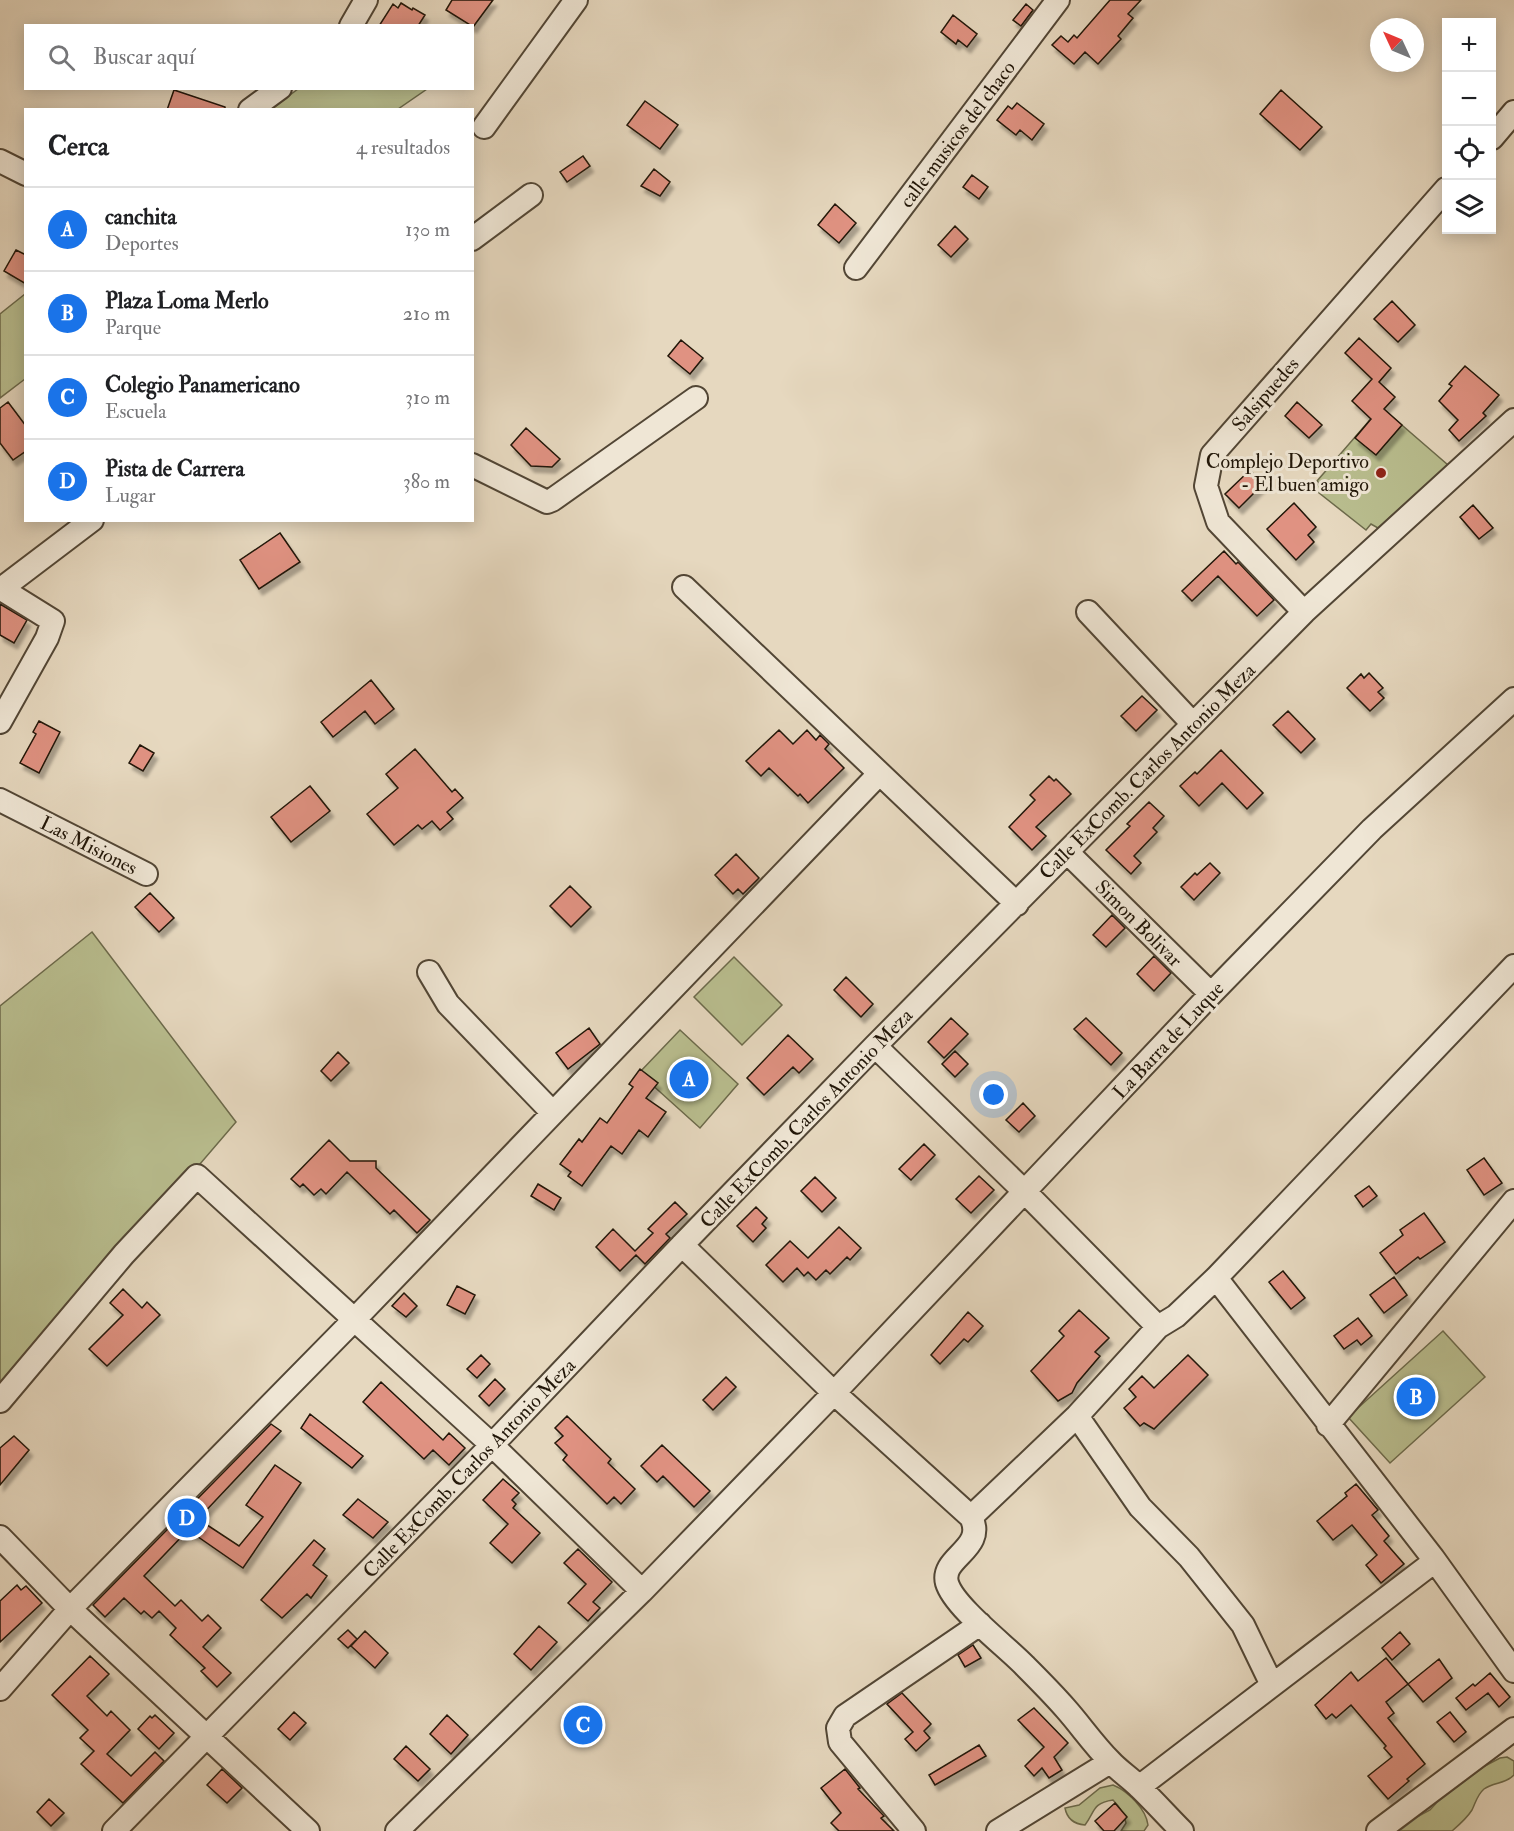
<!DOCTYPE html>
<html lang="es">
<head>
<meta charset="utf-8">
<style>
  :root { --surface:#fff; --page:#f2f2f2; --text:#202124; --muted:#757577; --line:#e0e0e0; --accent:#1a73e8 }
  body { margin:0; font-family:"IM FELL Double Pica",serif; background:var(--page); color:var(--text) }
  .controls { position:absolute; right:18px; top:18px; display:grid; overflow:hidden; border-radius:0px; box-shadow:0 3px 15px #0003 }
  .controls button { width:54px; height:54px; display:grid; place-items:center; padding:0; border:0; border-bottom:2px solid var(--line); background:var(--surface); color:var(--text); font:30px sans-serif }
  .compass { position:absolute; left:1370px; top:18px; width:54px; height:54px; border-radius:50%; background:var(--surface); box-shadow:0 3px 15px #0003; rotate:314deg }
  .you { position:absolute; left:994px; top:1095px; width:21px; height:21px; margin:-15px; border:4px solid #fff; border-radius:50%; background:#1a73e8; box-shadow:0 0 0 9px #1a73e833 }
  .badge { display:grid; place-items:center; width:39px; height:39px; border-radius:50%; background:var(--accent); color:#fff; font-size:20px; font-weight:700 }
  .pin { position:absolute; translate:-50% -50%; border:3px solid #fff; box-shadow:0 2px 6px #0006 }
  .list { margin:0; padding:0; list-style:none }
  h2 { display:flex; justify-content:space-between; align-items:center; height:78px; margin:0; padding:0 24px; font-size:26px }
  h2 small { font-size:20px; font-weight:400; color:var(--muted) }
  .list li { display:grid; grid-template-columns:39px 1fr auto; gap:18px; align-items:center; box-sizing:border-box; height:84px; padding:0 24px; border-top:2px solid var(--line) }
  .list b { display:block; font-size:22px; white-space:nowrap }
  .list p { margin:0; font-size:20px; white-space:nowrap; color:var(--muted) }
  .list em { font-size:20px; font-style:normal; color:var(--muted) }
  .icon { flex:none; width:33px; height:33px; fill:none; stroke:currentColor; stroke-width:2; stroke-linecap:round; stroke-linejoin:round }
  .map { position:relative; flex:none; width:1514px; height:1831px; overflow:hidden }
  .search { position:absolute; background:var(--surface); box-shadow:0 3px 15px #0003; left:24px; top:24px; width:450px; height:66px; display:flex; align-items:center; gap:15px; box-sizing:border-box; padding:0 21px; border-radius:0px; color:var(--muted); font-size:22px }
  .panel { position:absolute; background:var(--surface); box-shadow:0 3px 15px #0003; left:24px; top:108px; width:450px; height:414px; border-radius:0px }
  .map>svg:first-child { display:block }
  .green { fill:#b9be8f; stroke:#6c6a4b; stroke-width:1.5 }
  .water { fill:#9bb7bd; stroke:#6a7674; stroke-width:1.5 }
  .building { fill:#e09282; stroke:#201507; stroke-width:1.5; filter:url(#shadow) }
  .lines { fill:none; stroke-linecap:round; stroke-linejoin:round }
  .minor-casing { stroke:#524635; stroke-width:26 }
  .minor { stroke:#efe6d5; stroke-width:22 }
  .poi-dot { fill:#8f2418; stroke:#efe6d5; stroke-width:2 }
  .labels { text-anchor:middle; stroke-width:6; stroke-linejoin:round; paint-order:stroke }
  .street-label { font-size:20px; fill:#201507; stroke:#efe6d5 }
  .poi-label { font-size:20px; fill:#201507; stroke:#efe6d5; text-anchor:end }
</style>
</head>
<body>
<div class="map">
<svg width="1514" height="1831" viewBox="0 0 1514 1831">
  <defs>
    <filter id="shadow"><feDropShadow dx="3.5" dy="6" stdDeviation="1.5" flood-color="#0004"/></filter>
  </defs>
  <rect width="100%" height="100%" fill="#e6d8bf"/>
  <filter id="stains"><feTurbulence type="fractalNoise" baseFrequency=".00333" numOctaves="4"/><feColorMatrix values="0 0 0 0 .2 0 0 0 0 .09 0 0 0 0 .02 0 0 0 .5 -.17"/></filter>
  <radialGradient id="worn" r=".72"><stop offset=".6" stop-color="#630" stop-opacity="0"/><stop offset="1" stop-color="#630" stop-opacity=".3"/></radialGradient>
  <path class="green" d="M298 89H427L398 109 270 110Z
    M25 294V379L0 398V314Z
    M1381 407 1448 465 1378 528 1371 524 1366 530 1314 489 1319 483 1317 481Z
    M92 932 236 1122 0 1397V1006Z
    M734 957 782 1005 742 1045 694 997Z
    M680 1030 738 1084 700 1128 639 1073Z
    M1443 1331 1485 1377 1390 1463 1348 1417Z
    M1507 1757 1514 1761V1775C1506 1784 1494 1782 1484 1789 1477 1795 1476 1802 1472 1810 1467 1818 1459 1825 1452 1831H1391L1430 1810 1440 1799 1481 1768 1500 1758Z
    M1113 1785C1128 1791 1146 1809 1148 1825L1144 1831H1121L1126 1823C1124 1814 1120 1807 1113 1800 1092 1803 1095 1812 1085 1825 1074 1824 1067 1819 1065 1808L1079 1805 1100 1788Z"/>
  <path class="water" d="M1514 1742V1744L1399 1831H1396Z"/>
  <path class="building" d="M452 0H493L473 27 472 26 446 10Z
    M1110 0H1141L1128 14 1133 18 1118 36 1121 39 1098 64 1085 52 1074 64 1052 45 1061 36 1068 42 1074 35 1077 38Z
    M401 3 412 10 413 8 425 15 418 26H379L393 4 398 8Z
    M1026 4 1033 10 1021 26 1013 20Z
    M953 15 977 34 967 47 958 40 956 44 941 32Z
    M174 90 225 107V110H167Z
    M1281 90 1322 127 1300 150 1260 114Z
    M645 101 678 125 660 149 627 125Z
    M1017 103 1044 124 1032 140 1020 130 1016 135 997 120 1008 106 1012 109Z
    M583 156 590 166 567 182 560 172Z
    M654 169 670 182 660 196 641 186Z
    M972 175 988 187 979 199 963 187Z
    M835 204 856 223 839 243 818 225Z
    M955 226 968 239 951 257 938 245Z
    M16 250 26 255V284L4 271Z
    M1392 301 1415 325 1398 342 1374 319Z
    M1359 338 1391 368 1379 382 1395 397 1384 409 1402 425 1376 455 1355 438 1371 419 1352 401 1372 379 1345 353Z
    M681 340 703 358 690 374 668 356Z
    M1465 366 1499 395 1483 413 1486 416 1459 441 1449 430 1458 420 1439 401 1452 386 1449 384Z
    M8 402 26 426V451L13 460 0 443V408Z
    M1297 402 1322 425 1309 438 1285 416Z
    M526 428 560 459 552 467 531 466 511 445Z
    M1250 470 1263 484 1239 508 1225 494Z
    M1294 503 1316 527 1308 535 1314 542 1296 560 1267 529Z
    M1473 505 1493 528 1479 539 1460 517Z
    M280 533 300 562 259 589 240 560Z
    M1224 551 1236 564 1238 562 1274 600 1257 616 1218 576 1192 601 1182 591Z
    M0 604 27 620 14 643 0 635Z
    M1369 673 1383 688 1378 692 1384 698 1370 711 1347 688 1361 674 1364 678Z
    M371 680 394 709 375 724 365 711 333 737 321 722Z
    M1142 696 1157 710 1136 731 1121 716Z
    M1288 711 1315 739 1301 753 1273 725Z
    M39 721 60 732 39 773 20 763 36 734 33 732Z
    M779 730 793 744 807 730 816 740 820 735 829 744 825 749 844 768 808 803 800 794 798 796 769 768 761 776 746 761Z
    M140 745 154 753 143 771 129 763Z
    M415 749 452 792 455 789 463 798 447 812 453 819 440 830 432 821 422 829 418 825 394 845 367 814 398 788 386 774Z
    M1221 750 1263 793 1247 809 1222 783 1199 806 1180 786 1195 772 1197 774Z
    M1049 776 1054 781 1056 779 1071 794 1036 827 1046 836 1032 850 1009 827 1035 800 1030 795Z
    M310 786 330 811 291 842 271 817Z
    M1149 802 1164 816 1153 828 1157 832 1134 856 1141 863 1131 874 1106 850 1130 826 1127 824Z
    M736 854 759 878 743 894 738 889 733 894 715 875Z
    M1210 863 1220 873 1194 900 1181 887 1195 873 1197 875Z
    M570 886 591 907 571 927 550 906Z
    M150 893 174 918 159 932 135 907Z
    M1112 915 1125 928 1106 947 1093 935Z
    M1154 956 1171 973 1154 991 1137 974Z
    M846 977 873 1004 861 1017 834 990Z
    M951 1018 968 1034 944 1058 928 1042Z
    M1086 1018 1122 1053 1111 1065 1074 1029Z
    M589 1028 600 1044 568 1069 556 1053Z
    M788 1035 813 1059 799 1073 793 1067 764 1095 747 1078Z
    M955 1051 968 1064 955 1077 942 1064Z
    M338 1052 349 1063 331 1081 321 1071Z
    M640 1069 658 1083 646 1098 666 1112 648 1137 639 1130 622 1154 611 1146 582 1186 568 1176 571 1172 560 1164 579 1139 582 1142 600 1118 607 1123 633 1087 629 1084Z
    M1023 1103 1035 1116 1019 1132 1006 1120Z
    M329 1140 350 1161H376V1168L430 1220 417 1233 394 1210 390 1214 347 1172 326 1194 321 1189 314 1195 303 1184 300 1187 291 1179Z
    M924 1144 935 1155 911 1180 899 1169Z
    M1484 1158 1502 1183 1484 1195 1467 1170Z
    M979 1176 994 1190 971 1213 956 1199Z
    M815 1177 836 1198 822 1212 801 1191Z
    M538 1184 561 1198 554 1210 531 1196Z
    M1369 1186 1377 1196 1363 1207 1355 1196Z
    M675 1202 687 1214 666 1234 670 1238 645 1264 636 1255 620 1271 596 1247 613 1229 635 1251 653 1233 648 1229Z
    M756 1207 767 1218 762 1224 766 1228 753 1242 737 1226Z
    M1424 1213 1445 1242 1420 1259 1418 1257 1396 1274 1380 1253 1403 1235 1400 1230Z
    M839 1227 861 1248 850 1260 847 1257 830 1274 826 1270 816 1280 808 1272 804 1276 797 1268 783 1282 766 1265 790 1241 808 1258Z
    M1283 1271 1305 1298 1291 1309 1269 1282Z
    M1394 1277 1407 1295 1384 1313 1370 1295Z
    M457 1286 475 1295 465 1314 447 1305Z
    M123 1289 142 1308 147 1302 160 1315 107 1366 89 1349 123 1315 110 1303Z
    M404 1293 417 1306 406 1317 392 1306Z
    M1079 1310 1109 1338 1095 1352 1100 1356 1077 1383 1072 1393 1058 1401 1031 1371 1064 1336 1059 1331Z
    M968 1312 983 1326 968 1342 964 1339 940 1364 931 1355Z
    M1358 1318 1372 1336 1361 1345 1357 1340 1344 1349 1334 1336Z
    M481 1355 490 1364 477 1378 467 1369Z
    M1188 1355 1208 1375 1154 1429 1144 1423 1140 1426 1124 1408 1136 1397 1129 1389 1142 1376 1154 1388Z
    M726 1377 736 1387 713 1410 703 1400Z
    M495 1379 505 1389 489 1406 479 1396Z
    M381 1382 443 1440 449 1433 465 1448 449 1465 433 1450 424 1459 363 1402Z
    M310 1414 363 1456 352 1468 301 1428Z
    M567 1416 611 1459 608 1463 635 1489 621 1504 614 1497 607 1504 563 1460 567 1455 555 1443 563 1436 555 1428Z
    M271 1424 281 1431 198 1519 239 1546 263 1517 246 1505 275 1465 301 1483 243 1568 188 1530 144 1576 175 1606 181 1600 202 1621 208 1615 221 1628 203 1647 231 1673 217 1687 201 1671 205 1668 170 1635 176 1628 159 1611 152 1618 144 1611 141 1614 124 1598 105 1617 93 1605Z
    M14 1436 29 1450 0 1485V1448Z
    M662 1445 710 1491 694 1507 663 1476 657 1482 641 1466Z
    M503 1479 519 1493 512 1500 516 1504 513 1508 540 1533 512 1563 490 1543 508 1524 483 1500Z
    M1356 1484 1378 1510 1372 1515 1389 1536 1384 1541 1404 1564 1381 1583 1366 1565 1377 1555 1352 1525 1333 1540 1317 1521 1347 1496 1345 1493Z
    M358 1499 388 1522 373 1538 343 1515Z
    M314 1540 325 1549 313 1565 327 1576 311 1598 307 1594 282 1618 261 1600Z
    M578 1549 612 1582 593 1602 600 1608 588 1621 568 1603 586 1584 564 1563Z
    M17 1585 21 1590 26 1586 42 1603 0 1642V1601Z
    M539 1626 557 1642 531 1670 514 1654Z
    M348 1630 357 1639 348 1648 338 1639Z
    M365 1631 388 1653 375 1668 351 1646Z
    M1400 1632 1410 1644 1392 1660 1382 1648Z
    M973 1645 981 1658 965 1667 958 1655Z
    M90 1656 109 1674 87 1696 107 1716 111 1711 130 1730 107 1754 131 1776 155 1752 164 1761 123 1803 81 1764 94 1751 80 1738 88 1730 52 1695Z
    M1386 1658 1408 1684 1386 1702 1394 1713 1388 1718 1425 1764 1407 1779 1409 1781 1388 1799 1368 1776 1392 1757 1384 1748 1386 1746 1351 1705 1336 1718 1332 1714 1326 1719 1315 1705 1351 1672 1358 1681Z
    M1439 1659 1452 1678 1423 1702 1408 1684Z
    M1490 1673 1510 1697 1499 1707 1488 1693 1466 1710 1456 1698 1473 1684 1475 1686Z
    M902 1693 931 1724 924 1731 930 1738 916 1751 905 1739 913 1732 887 1704Z
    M1034 1708 1068 1743 1054 1757 1062 1770 1049 1778 1042 1768 1034 1776 1025 1766 1044 1747 1018 1720Z
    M294 1712 306 1723 290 1740 278 1729Z
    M1450 1712 1466 1732 1454 1742 1437 1722Z
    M155 1715 174 1733 159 1749 138 1729 150 1716 152 1718Z
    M447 1715 468 1735 451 1754 430 1734Z
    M979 1745 986 1756 935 1785 929 1775Z
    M406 1746 430 1769 418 1781 394 1759Z
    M222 1769 242 1788 227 1803 207 1785Z
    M845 1769 860 1788 858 1789 884 1816 881 1818 894 1831H839L831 1823 841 1813 821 1788Z
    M49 1799 64 1813 51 1826 37 1812Z
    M1115 1803 1127 1817 1114 1831H1104L1095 1821Z"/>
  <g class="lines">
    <g class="minor-casing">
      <path id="minor" d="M351 26 366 0
        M250 110 280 88
        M484 127 576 0
        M1492 138 1514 112
        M0 161 26 174
        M472 239 531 195
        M856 268 1058 0
        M472 465 547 502 552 500 696 398
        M684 587 1017 904
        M0 588 53 621 47 638 0 722
        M1 589 92 520
        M1088 612 1193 724
        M1304 612 1218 522 1206 486 1212 455 1446 189
        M0 800 146 874
        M1067 852 1211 994
        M429 972 448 1004 552 1112
        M875 1046 1025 1192 1158 1327
        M682 1245 834 1393 971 1517C987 1549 940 1557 947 1583 954 1607 1007 1647 1025 1666 1039 1680 1053 1694 1066 1709 1081 1726 1094 1745 1110 1761 1118 1770 1129 1777 1137 1785 1153 1800 1167 1816 1182 1831
        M1216 1278 1433 1558 1514 1671
        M0 1401 124 1254 197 1176 492 1445 642 1591
        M1077 1416 1140 1507 1189 1557 1243 1625 1272 1685
        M1328 1425 1514 1201
        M971 1517 1077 1416 1158 1327 1176 1316 1216 1278 1514 966
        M0 1537 70 1609 308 1831
        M0 1689 70 1609 354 1320 879 774
        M1139 1787 1435 1561
        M114 1831 492 1445 682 1245 875 1046 1304 612 1514 420
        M397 1831 642 1591 834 1393 1211 994 1372 829 1514 699
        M914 1831 840 1742 838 1728 845 1716 980 1624
        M998 1831 1110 1762
        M1378 1831 1514 1729"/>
    </g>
    <use href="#minor" class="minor"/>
  </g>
  <circle class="poi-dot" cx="1381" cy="473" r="6"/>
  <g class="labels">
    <g class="street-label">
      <text transform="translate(957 134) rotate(-53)" y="7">calle musicos del chaco</text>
      <text transform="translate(1265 394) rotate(-49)" y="7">Salsipuedes</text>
      <text transform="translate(1147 771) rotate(-45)" y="7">Calle ExComb. Carlos Antonio Meza</text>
      <text transform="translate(89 845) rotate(27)" y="7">Las Misiones</text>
      <text transform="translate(1139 923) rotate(45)" y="7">Simon Bolivar</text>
      <text transform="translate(1168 1040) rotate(-47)" y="7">La Barra de Luque</text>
      <text transform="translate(806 1118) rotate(-46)" y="7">Calle ExComb. Carlos Antonio Meza</text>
      <text transform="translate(469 1468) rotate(-46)" y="7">Calle ExComb. Carlos Antonio Meza</text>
    </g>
    <g class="poi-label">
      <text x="1369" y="468">Complejo Deportivo<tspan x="1369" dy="23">- El buen amigo</tspan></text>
    </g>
  </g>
  <rect width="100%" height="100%" filter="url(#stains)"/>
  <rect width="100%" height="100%" fill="url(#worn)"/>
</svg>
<div class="controls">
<button>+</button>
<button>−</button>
<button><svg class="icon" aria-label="locate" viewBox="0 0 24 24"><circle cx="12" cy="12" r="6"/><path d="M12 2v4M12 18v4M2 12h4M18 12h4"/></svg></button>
<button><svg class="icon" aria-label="layers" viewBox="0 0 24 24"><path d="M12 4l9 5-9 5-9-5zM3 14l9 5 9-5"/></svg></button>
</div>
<svg class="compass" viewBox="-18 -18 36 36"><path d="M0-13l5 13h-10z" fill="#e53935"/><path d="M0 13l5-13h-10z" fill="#757577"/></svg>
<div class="you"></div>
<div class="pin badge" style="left:689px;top:1079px">A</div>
<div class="pin badge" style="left:1416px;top:1397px">B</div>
<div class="pin badge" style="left:583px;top:1725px">C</div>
<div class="pin badge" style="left:187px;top:1518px">D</div>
<div class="search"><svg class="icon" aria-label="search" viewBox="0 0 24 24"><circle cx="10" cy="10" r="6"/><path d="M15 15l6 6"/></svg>Buscar aquí</div>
<section class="panel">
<h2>Cerca<small>4 resultados</small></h2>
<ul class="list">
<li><span class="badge">A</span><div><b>canchita</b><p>Deportes</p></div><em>130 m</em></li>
<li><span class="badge">B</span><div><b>Plaza Loma Merlo</b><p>Parque</p></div><em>210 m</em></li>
<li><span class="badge">C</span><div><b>Colegio Panamericano</b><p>Escuela</p></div><em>310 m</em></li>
<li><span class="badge">D</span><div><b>Pista de Carrera</b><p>Lugar</p></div><em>380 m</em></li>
</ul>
</section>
</div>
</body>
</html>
